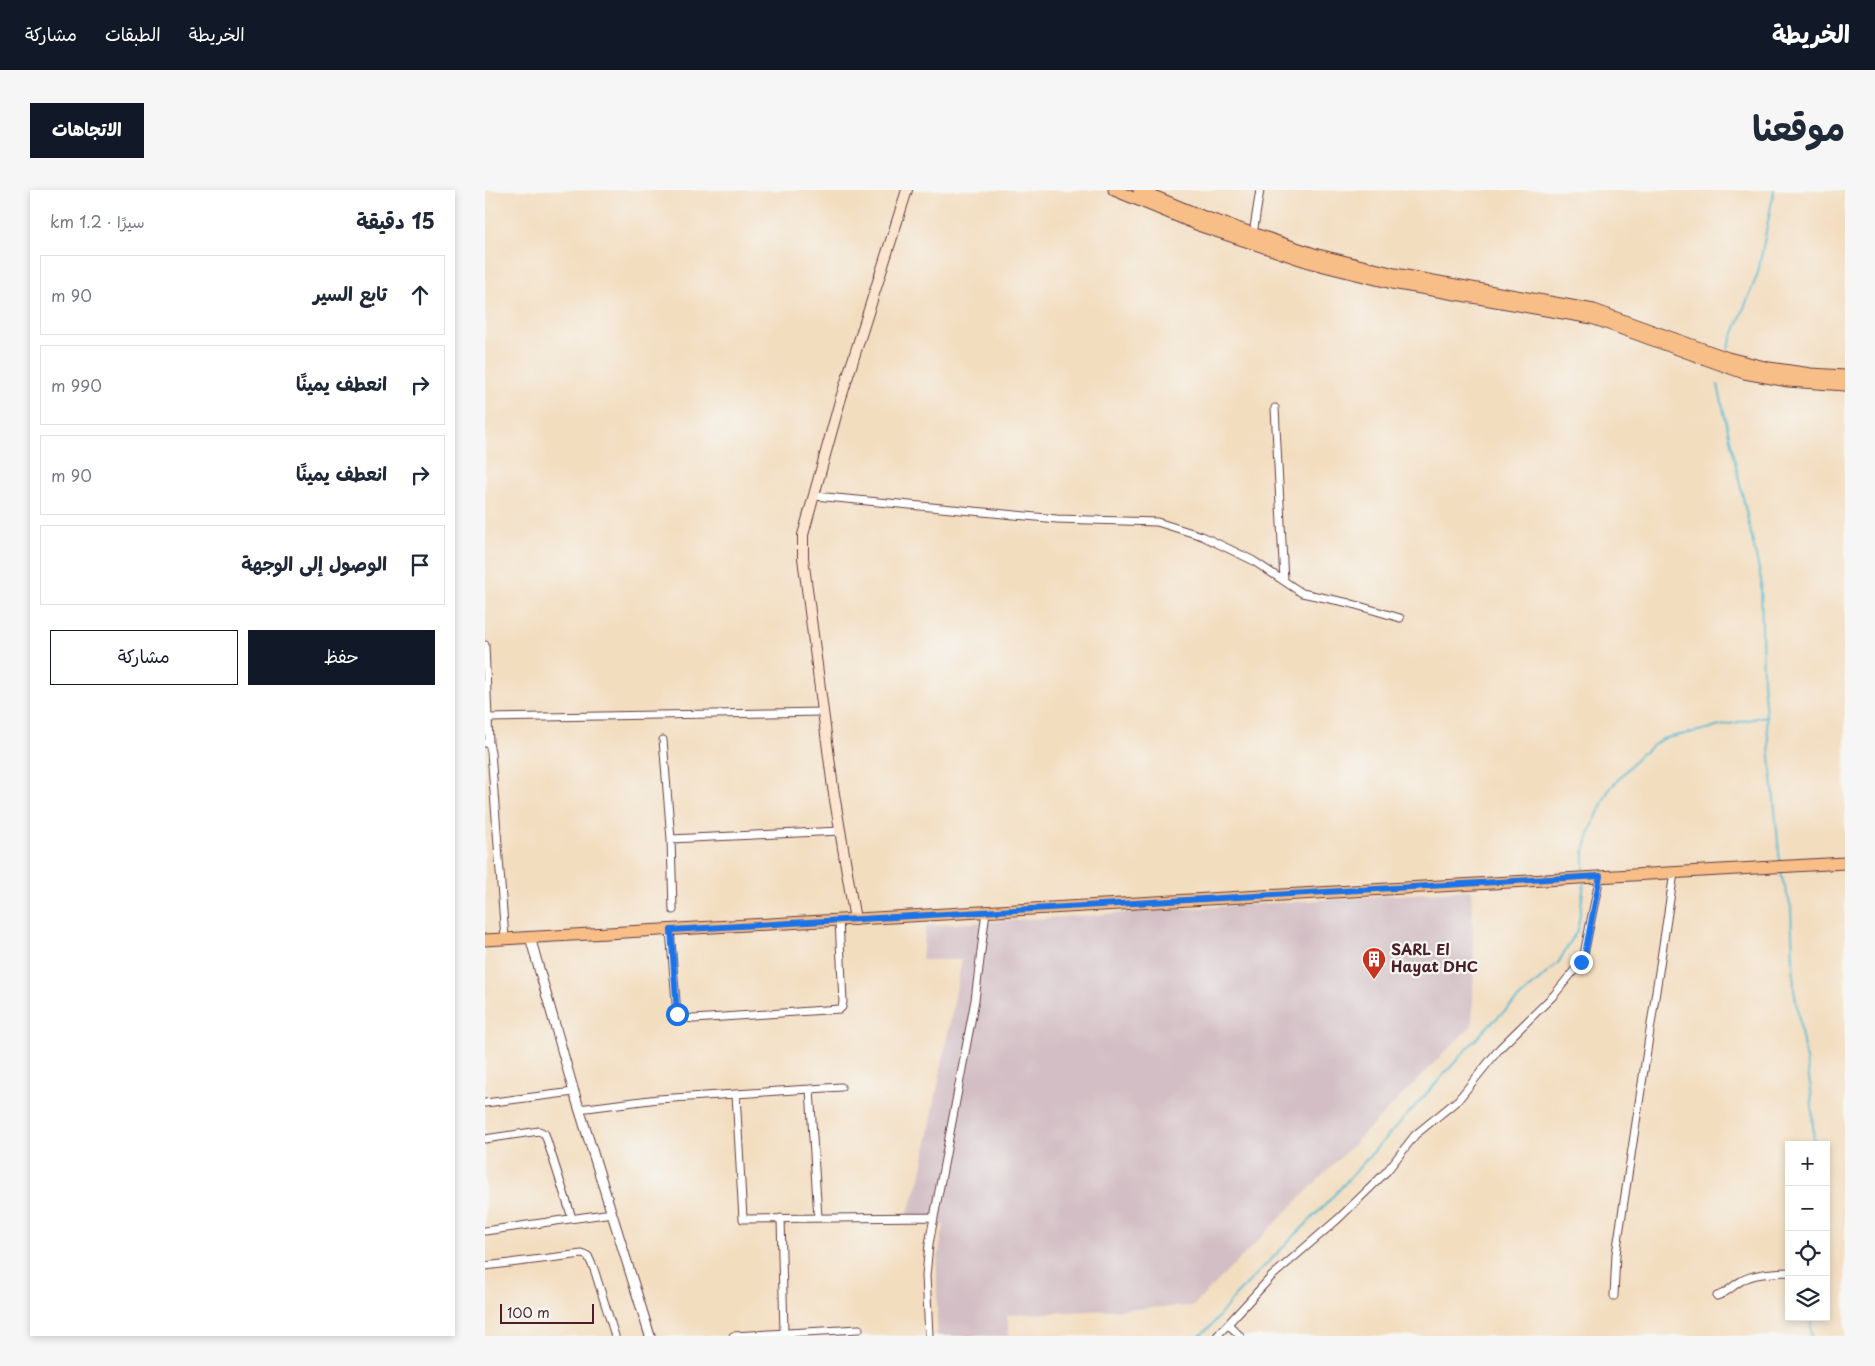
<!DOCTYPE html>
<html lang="ar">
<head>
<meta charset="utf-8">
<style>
  :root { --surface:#fff; --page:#f6f6f7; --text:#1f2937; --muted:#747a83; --line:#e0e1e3; --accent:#111827 }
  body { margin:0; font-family:"Playpen Sans","Playpen Sans Arabic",sans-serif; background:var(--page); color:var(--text); direction:rtl }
  .controls { position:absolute; right:15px; bottom:15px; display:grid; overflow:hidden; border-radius:0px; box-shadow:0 2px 8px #0003 }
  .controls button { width:45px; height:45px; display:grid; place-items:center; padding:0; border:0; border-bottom:1px solid var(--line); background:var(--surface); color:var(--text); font:25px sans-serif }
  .scale { position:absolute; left:15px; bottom:12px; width:94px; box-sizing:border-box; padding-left:5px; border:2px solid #4a1f2b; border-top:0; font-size:14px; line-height:18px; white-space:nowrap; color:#4a1f2b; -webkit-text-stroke:4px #f6f6f2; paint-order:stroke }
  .stop { position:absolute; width:15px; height:15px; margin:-11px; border:4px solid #1a73e8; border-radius:50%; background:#fff }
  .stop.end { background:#1a73e8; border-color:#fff; box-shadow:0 1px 5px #0008 }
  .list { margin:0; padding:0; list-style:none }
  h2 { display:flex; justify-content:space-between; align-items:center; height:65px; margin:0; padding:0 20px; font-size:21px }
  h2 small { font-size:16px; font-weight:400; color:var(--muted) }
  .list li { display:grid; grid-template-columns:32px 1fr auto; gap:15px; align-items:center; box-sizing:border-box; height:80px; margin:0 10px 10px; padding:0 10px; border:1px solid var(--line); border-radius:0px }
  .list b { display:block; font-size:19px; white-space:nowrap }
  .list em { font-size:16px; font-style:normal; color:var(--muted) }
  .actions { display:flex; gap:10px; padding:15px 20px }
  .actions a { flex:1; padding:11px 0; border:1px solid var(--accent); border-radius:0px; text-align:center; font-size:18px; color:var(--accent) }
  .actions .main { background:var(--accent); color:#fff }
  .icon { flex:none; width:28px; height:28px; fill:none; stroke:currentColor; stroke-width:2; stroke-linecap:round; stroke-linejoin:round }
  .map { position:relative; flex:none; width:1360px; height:1146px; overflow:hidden; direction:ltr; border-radius:0px }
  header { display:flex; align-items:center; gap:30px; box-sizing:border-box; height:70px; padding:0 25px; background:var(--accent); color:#fff }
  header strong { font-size:24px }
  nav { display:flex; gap:28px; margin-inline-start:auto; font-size:18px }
  .intro { display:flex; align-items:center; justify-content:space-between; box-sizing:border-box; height:120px; padding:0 30px }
  h1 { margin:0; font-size:35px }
  .button { padding:12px 22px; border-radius:0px; background:var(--accent); color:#fff; font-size:18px; font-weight:700 }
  main { display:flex; gap:30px; padding:0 30px }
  aside { flex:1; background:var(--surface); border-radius:0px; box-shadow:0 2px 8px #0003 }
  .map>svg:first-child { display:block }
  .industrial { fill:#d2bec4 }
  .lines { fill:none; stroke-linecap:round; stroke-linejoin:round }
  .stream { stroke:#51b8cf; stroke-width:2 }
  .minor-casing { stroke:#633c41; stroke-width:9 }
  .tertiary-casing { stroke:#633c41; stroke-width:11 }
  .secondary-casing { stroke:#633c41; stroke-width:12 }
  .primary-casing { stroke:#633c41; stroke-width:13 }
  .trunk-casing { stroke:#633c41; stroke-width:13 }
  .minor { stroke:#fff; stroke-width:7 }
  .tertiary { stroke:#fff; stroke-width:9 }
  .secondary { stroke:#fce5cf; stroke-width:10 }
  .primary { stroke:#f7be88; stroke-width:11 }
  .trunk { stroke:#f7be88; stroke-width:11 }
  .route { stroke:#1a73e8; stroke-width:6 }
  .labels { text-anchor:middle; stroke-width:4.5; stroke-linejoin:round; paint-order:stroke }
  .poi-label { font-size:15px; font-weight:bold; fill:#4a1f2b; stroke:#f6f6f2; text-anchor:start }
</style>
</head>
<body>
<header>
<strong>الخريطة</strong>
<nav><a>الخريطة</a><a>الطبقات</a><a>مشاركة</a></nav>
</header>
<div class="intro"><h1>موقعنا</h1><a class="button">الاتجاهات</a></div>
<main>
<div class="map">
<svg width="1360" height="1146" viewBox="0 0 1360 1146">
  <rect width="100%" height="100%" fill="#f6f6f2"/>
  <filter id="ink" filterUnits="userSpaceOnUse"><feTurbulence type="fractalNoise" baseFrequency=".02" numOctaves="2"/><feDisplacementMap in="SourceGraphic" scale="10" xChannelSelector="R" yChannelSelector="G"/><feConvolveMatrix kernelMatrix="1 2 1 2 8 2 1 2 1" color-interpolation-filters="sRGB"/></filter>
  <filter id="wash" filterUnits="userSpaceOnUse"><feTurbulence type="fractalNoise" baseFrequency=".0096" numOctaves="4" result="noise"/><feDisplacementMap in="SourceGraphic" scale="20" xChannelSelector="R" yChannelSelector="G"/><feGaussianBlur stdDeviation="1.12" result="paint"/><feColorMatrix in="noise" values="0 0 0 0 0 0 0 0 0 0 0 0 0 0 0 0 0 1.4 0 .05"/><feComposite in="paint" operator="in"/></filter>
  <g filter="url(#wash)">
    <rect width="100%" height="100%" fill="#f3ddbf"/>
    <path class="industrial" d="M986 700 989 778 987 835 708 1116 522 1125 524 1146H452V1074L459 1035 420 1030 435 989 477 770H437L441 736Z"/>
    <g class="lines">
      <path class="stream" d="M1243 158 1273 83 1289 0
        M1233 195 1276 389 1278 492 1295 673
        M1296 680 1297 688 1306 717 1309 799 1326 900 1329 955
        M1099 684V662L1104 644 1115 618 1123 601 1155 565 1177 549 1281 526
        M714 1146 727 1135 751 1105 840 1015 1003 836 1073 773 1093 739 1099 692
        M1326 1146V1127"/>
    </g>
  </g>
  <g filter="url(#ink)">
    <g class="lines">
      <g class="minor-casing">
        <path id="minor" d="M768 44 775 0
          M790 218 799 391
          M330 306 572 329 672 332 717 346 767 370 817 403 864 413 915 428
          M0 455 4 553
          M4 528 338 522
          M178 550 186 649 188 720
          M0 553H4L6 562 20 748
          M186 649 355 641
          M185 740 192 824 193 827 209 829 355 819 357 817 358 812 354 730
          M325 899 333 1028
          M251 904 258 1029 449 1027
          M0 913 89 902
          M94 919 173 909 356 897
          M0 949 54 941 60 944 87 1028
          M296 1028 299 1143
          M0 1041 127 1023
          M0 1076 97 1064 103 1066 109 1079 130 1146
          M1129 1106 1131 1064 1189 683
          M1232 1106C1242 1103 1247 1096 1256 1091 1269 1083 1289 1083 1304 1082
          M743 1134 755 1146
          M248 1146 374 1139
          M444 1146 441 1086 444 1054 490 810 501 721
          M732 1146 786 1087 853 1029 886 997 902 981 930 945 973 910 1015 858 1069 805 1096 772 1099 764 1115 686"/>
      </g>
      <g class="tertiary-casing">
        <path id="tertiary" d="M45 747 89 902 165 1146"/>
      </g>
      <g class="secondary-casing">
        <path id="secondary" d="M370 730 348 598 318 368V345L355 211 422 0"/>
      </g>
      <g class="primary-casing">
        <path id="primary" d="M0 750 1360 673"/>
      </g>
      <g class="trunk-casing">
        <path id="trunk" d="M629 0 716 36 827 73 907 93 1107 128 1259 183 1303 191 1360 195
          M654 0 719 27 829 64 910 84 1109 120 1243 168 1284 178 1326 184 1360 186"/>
      </g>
      <use href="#minor" class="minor"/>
      <use href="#tertiary" class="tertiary"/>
      <use href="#secondary" class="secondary"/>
      <use href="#primary" class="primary"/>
      <use href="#trunk" class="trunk"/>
    </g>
  </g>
  <g class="lines" filter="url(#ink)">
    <path class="route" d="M192 824 186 740 1115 686 1100 764 1096 772"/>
  </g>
  <defs>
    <g id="building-pin" transform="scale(1.25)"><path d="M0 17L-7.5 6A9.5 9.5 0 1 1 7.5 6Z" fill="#c8321e" stroke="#f6f6f2"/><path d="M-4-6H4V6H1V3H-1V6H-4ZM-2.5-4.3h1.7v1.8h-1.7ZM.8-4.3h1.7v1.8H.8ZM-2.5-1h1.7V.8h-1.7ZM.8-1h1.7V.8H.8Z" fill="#fff"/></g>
  </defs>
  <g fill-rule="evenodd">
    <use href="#building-pin" x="889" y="769"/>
  </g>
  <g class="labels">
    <g class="poi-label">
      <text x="906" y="765">SARL El<tspan x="906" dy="17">Hayat DHC</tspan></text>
    </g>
  </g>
</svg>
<div class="controls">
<button>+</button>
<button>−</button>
<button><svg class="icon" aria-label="locate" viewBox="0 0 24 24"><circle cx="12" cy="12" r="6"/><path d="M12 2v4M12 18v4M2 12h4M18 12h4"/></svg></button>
<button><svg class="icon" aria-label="layers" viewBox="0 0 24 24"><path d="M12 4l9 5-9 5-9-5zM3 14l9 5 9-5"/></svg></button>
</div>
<div class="scale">100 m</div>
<div class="stop" style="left:192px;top:824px"></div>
<div class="stop end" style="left:1096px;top:772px"></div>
</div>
<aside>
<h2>15 دقيقة<small>سيرًا · 1.2 km</small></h2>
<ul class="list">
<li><svg class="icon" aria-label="ahead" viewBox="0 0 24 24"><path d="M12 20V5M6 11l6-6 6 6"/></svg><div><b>تابع السير</b></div><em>90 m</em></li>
<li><svg class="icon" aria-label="right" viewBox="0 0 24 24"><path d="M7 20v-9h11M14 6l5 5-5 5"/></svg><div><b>انعطف يمينًا</b></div><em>990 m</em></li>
<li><svg class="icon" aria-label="right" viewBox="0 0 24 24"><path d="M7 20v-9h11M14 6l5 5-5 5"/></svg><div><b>انعطف يمينًا</b></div><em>90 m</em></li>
<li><svg class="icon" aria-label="arrive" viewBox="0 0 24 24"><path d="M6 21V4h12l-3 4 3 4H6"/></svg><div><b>الوصول إلى الوجهة</b></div></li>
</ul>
<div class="actions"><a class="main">حفظ</a><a>مشاركة</a></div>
</aside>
</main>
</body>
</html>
